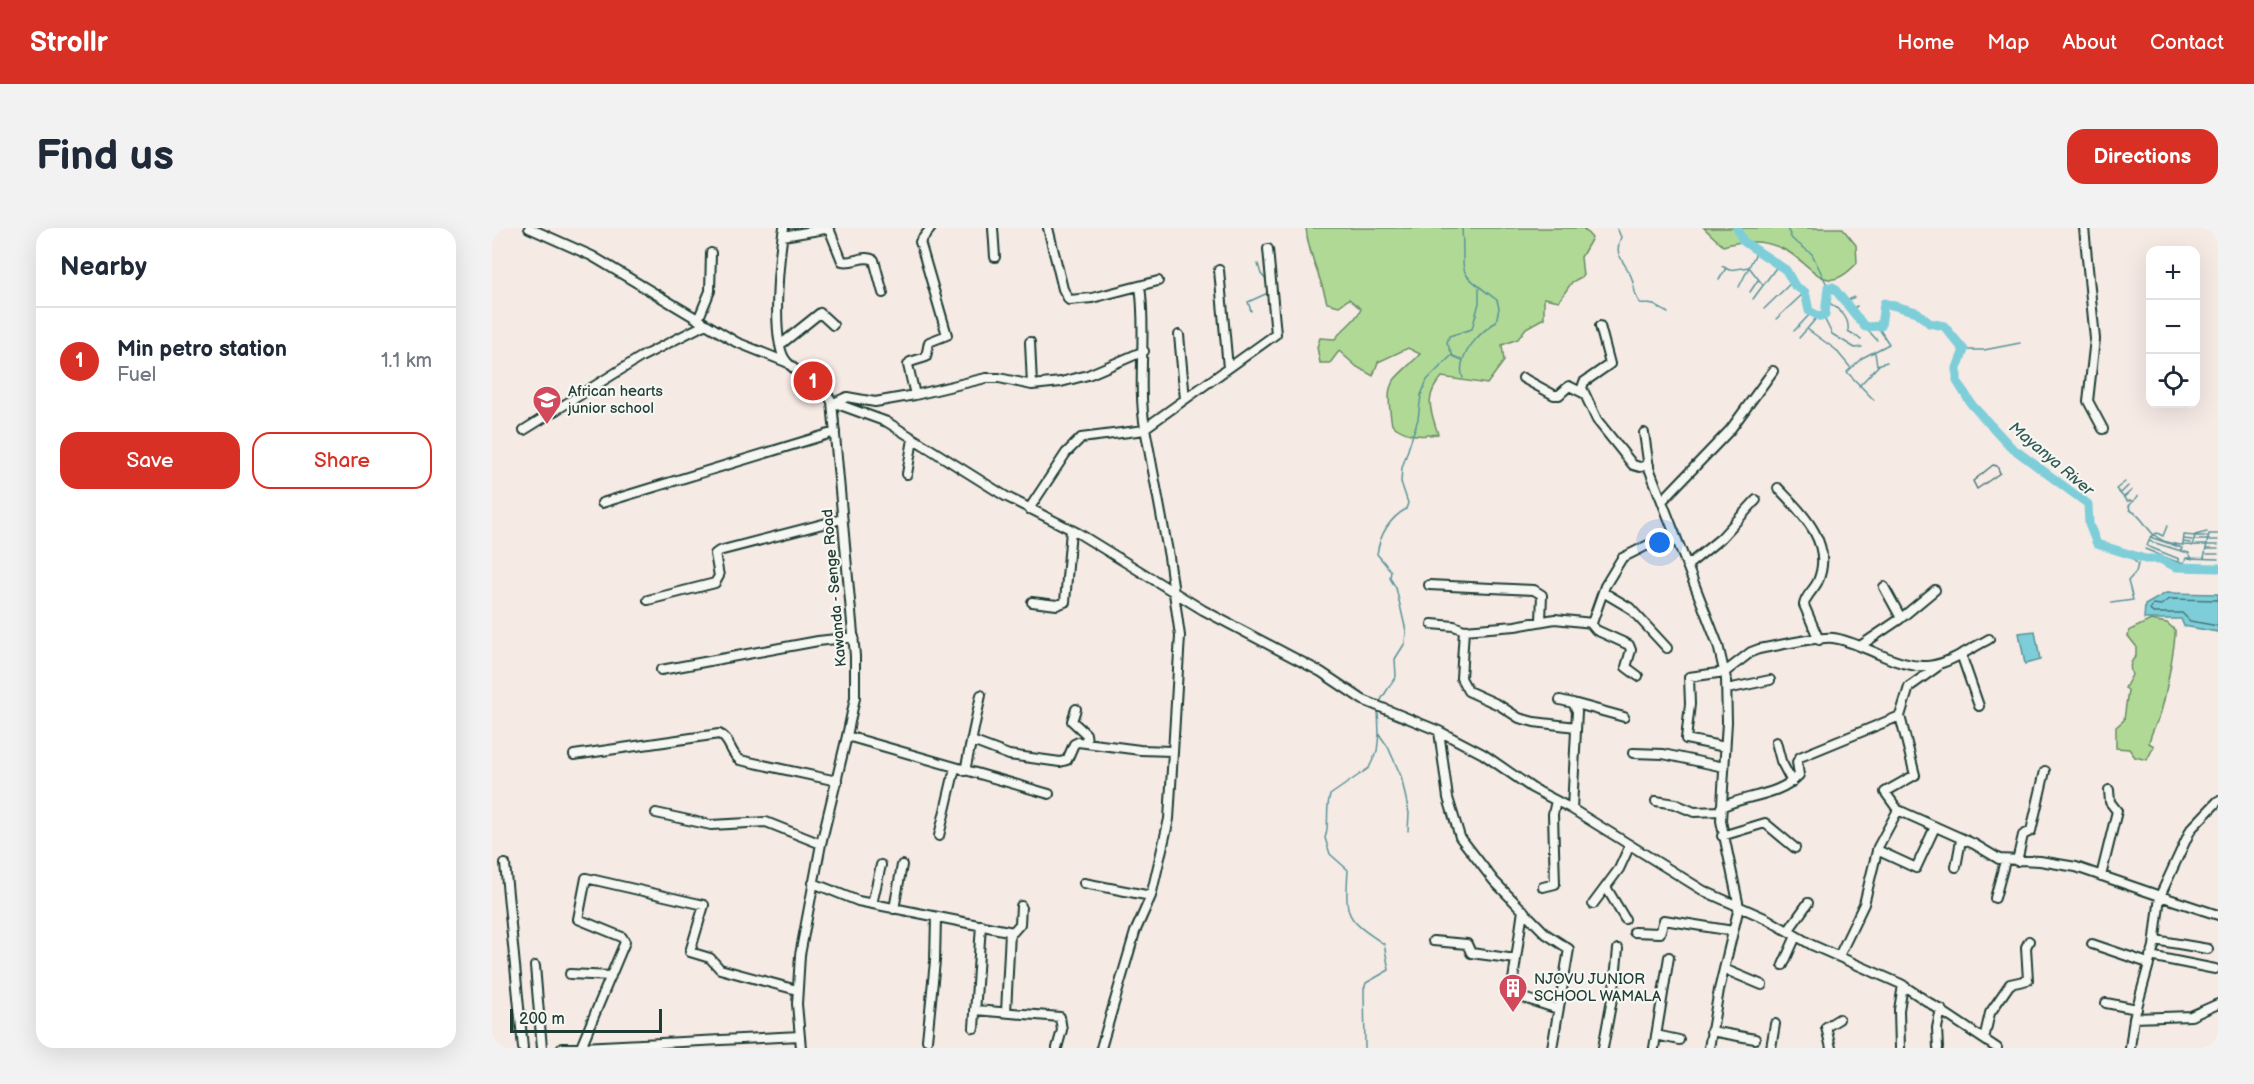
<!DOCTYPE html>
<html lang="en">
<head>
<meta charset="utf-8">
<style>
  :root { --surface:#fff; --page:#f2f2f3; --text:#1f2937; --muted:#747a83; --line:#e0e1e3; --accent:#d93025 }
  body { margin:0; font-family:"Balsamiq Sans",sans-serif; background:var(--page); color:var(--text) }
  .controls { position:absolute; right:18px; top:18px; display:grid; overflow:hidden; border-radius:12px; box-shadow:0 6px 24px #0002 }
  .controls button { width:54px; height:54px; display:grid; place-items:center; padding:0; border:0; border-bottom:2px solid var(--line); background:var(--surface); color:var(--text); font:30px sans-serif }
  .scale { position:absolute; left:18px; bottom:15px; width:152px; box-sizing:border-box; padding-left:6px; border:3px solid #1f3d34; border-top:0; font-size:16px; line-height:21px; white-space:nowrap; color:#1f3d34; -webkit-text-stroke:4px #f6f6f2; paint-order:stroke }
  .you { position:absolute; left:1168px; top:315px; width:21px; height:21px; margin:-15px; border:4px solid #fff; border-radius:50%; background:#1a73e8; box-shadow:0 0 0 9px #1a73e833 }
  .badge { display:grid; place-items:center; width:39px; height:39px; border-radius:50%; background:var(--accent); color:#fff; font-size:20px; font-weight:700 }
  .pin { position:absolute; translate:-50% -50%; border:3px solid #fff; box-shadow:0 2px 6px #0006 }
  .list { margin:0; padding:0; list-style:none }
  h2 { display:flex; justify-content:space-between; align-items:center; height:78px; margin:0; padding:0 24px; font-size:26px }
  h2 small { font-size:20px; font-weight:400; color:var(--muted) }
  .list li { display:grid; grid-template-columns:39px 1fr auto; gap:18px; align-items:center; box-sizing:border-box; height:108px; padding:0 24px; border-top:2px solid var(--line) }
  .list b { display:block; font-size:22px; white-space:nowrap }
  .list p { margin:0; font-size:20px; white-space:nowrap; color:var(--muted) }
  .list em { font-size:20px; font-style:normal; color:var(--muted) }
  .actions { display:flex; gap:12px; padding:18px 24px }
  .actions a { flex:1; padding:14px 0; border:2px solid var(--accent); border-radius:18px; text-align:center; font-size:21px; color:var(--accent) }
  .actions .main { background:var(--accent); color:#fff }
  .icon { flex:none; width:33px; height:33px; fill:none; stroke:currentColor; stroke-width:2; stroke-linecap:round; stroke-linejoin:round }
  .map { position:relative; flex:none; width:1726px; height:820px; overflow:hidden; border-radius:18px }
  header { display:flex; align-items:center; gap:36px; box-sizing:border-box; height:84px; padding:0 30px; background:var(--accent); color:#fff }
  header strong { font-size:28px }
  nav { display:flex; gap:33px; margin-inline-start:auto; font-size:21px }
  .intro { display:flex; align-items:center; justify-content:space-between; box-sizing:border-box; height:144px; padding:0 36px }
  h1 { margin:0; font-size:42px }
  .button { padding:15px 27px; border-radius:18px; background:var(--accent); color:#fff; font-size:21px; font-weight:700 }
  main { display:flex; gap:36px; padding:0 36px }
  aside { flex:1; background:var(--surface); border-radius:18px; box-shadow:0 6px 24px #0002 }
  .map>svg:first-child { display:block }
  .green { fill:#b1d996; stroke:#688b65; stroke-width:1.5 }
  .water { fill:#7eceda; stroke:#589498; stroke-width:1.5 }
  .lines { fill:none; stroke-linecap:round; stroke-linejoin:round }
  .shore { stroke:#457776; stroke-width:1.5 }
  .stream { stroke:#589498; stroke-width:1.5 }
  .river { stroke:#7eceda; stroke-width:9 }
  .minor-casing { stroke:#1f3d34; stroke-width:12 }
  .minor { stroke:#f6f6f2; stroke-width:8 }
  .labels { text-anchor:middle; stroke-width:4.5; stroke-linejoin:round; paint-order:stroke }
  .poi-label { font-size:15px; fill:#1f3d34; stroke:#f6f6f2; text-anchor:start }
  .street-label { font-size:15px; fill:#1f3d34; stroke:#f6f6f2 }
  .water-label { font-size:16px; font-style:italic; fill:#325a55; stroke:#f6f6f2 }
</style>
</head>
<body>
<header>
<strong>Strollr</strong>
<nav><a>Home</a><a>Map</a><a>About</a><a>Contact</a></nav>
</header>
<div class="intro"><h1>Find us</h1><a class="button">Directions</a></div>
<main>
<aside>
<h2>Nearby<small></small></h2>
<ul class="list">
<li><span class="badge">1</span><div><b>Min petro station</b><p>Fuel</p></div><em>1.1 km</em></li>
</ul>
<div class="actions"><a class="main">Save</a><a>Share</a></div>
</aside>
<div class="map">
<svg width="1726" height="820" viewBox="0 0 1726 820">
  <rect width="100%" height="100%" fill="#f6eae5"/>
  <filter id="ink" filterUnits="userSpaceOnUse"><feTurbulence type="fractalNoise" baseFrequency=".0167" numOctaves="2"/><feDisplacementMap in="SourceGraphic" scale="12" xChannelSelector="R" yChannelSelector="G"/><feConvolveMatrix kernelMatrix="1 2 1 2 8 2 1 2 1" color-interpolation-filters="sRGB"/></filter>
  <g filter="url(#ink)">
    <path class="green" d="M814 0H1091L1100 10 1089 29 1091 48 1080 54 1067 73 1052 70V90L1034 100 1026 111 1010 117 1012 133 995 156 950 149C931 169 939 183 946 206 927 209 915 208 900 197 892 149 899 157 928 126L916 120 886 134 881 148 865 139 847 123 838 135H828L825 119 828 110 843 111C851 100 865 92 869 81L857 71 847 78 835 75C829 49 816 26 814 0Z
      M1212 0H1350L1364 17 1365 35C1333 70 1324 40 1295 23 1275 12 1252 12 1231 18Z
      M1659 392 1675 395 1683 402C1684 412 1672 479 1667 489 1663 499 1659 504 1657 515L1662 518 1655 532 1643 529 1637 521 1624 520V499L1632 492 1636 462 1633 460 1640 447C1637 439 1638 434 1644 428V418L1636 408 1638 402Z"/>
    <path class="water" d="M1674 365 1726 366V404L1692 398 1689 391H1652L1653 377Z
      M1543 403 1548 432 1533 436 1527 405Z"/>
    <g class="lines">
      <path class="shore" d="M1501 237 1505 238 1508 245 1485 261 1481 253Z
        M1726 372 1678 371 1669 377 1661 376 1658 382 1661 385H1690L1698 393 1726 398"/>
      <path class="stream" d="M970 0C974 51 961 39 1005 72L1007 80 1004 94C988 104 963 129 971 150
        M1125 0 1129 9C1121 28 1132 32 1139 48 1143 58 1141 66 1148 75L1162 77 1176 85
        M1295 0 1300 11 1320 26 1336 59
        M766 36 769 46 775 53
        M1230 38 1237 42 1257 39 1271 57
        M1227 52 1234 40
        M1247 59 1266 21
        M1258 64 1266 52
        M1261 71 1286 37
        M1335 73C1346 81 1358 88 1356 103L1369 111
        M1352 75 1362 69
        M1272 81 1301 53
        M1360 81 1365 78
        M759 83 756 74 778 64
        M1326 88 1315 101 1343 121 1358 139
        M1331 88 1340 106 1363 120 1370 119
        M1284 91 1313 64
        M1373 99 1385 112
        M1302 103 1319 85
        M1307 110 1314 102
        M1472 122H1492L1528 115
        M1383 125 1385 137 1395 134
        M970 132 961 128 955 115 957 108 980 101 987 75V61
        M1367 158 1387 137
        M1382 172 1355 144 1370 130 1397 116 1386 99
        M346 179 348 210
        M1633 254 1624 261 1635 273H1642
        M1629 265 1636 258
        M1646 268 1637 278 1638 282C1650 288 1652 297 1661 306 1678 322 1705 316 1726 317
        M1632 269 1640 262
        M1675 298 1671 308 1665 305 1658 309 1690 320 1689 323 1697 325 1700 331
        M1703 307 1715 304
        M1703 308H1715
        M1658 310 1657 313 1689 323
        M1692 311 1700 312
        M1703 312H1726
        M1657 313 1655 318 1687 331 1685 334 1692 335 1694 330 1726 331
        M1691 314 1698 315
        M1691 317 1692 307 1703 308 1700 318
        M1653 321 1685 334
        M1715 321H1726
        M1715 326H1726
        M1712 330 1717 306H1726
        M361 366 362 377
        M1619 375 1641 372 1636 353 1644 344 1646 336 1635 327
        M887 475 904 448 903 431 913 415 914 403 904 360 898 350 899 343 885 326C888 306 897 291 914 281L916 275 909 254 910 240 926 191 929 167 935 152 960 127
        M886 482 887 506 896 519 909 548 917 585 916 603
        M350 545 355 525
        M312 812 313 820
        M873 820 872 761 874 755 897 742 892 716C853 690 853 689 856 642L838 626 833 610C838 596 833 583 838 567L877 540 885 523 887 506"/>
      <path class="river" d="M1245 0 1251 13 1294 42 1303 58 1313 64 1317 83 1329 89 1333 87 1336 59H1341L1373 99 1389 98 1392 75 1425 84 1437 95 1452 98 1472 122 1465 140V153L1480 177 1519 219 1596 276 1597 296 1605 316 1653 331H1668L1684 339 1726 340"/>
      <g class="minor-casing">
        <path id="minor" d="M37 0 100 28 244 114 294 134
          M292 0C287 24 278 117 295 134 308 149 331 155 340 174L363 428V470L355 508 329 616 308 727 305 776 309 820
          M501 0 503 29
          M556 0 571 61 577 72 600 70 666 53
          M1592 0 1603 111 1596 173 1611 201
          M291 8 333 1 338 3 350 33C361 36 372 26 382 32L391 65
          M727 42 736 140
          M648 58C655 106 645 152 653 200
          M206 92 218 63 219 25
          M1108 98 1118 136 1092 154 1090 160 1105 192 1141 237 1148 239 1157 237
          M687 107 693 171
          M538 114 540 157
          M288 117 328 85 341 97
          M1031 150 1062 167H1067L1077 158 1091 165
          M423 167 416 137 418 134 434 129 437 114 455 107 428 14 439 0
          M340 174 395 194 513 268 586 305 711 382 829 444 871 472 947 503 991 526 1040 560 1080 581 1212 663 1275 691 1320 717 1409 756 1505 820
          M344 174 355 169 383 174 423 167 494 150H507L540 157 569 154 596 147 652 123
          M32 202 149 129 214 96
          M1152 205 1157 240 1226 417 1234 451 1235 494 1229 593 1247 679 1227 762 1217 820
          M415 246 421 211
          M1286 260C1310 285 1342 315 1326 353 1322 362 1313 368 1312 377L1327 412
          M1170 273 1238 202 1281 143
          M110 275 343 204
          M537 281 574 225 589 210 653 202
          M1196 337 1229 310 1264 272
          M937 357 1042 362 1050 367 1049 392
          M1392 359 1409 390
          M1111 364 1138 380 1175 420
          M156 372 223 355 227 348 223 326 227 323 350 291
          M540 374 565 377 573 374 579 302
          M940 396 962 398 972 402
          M1099 396 1104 402 1137 417 1139 422 1134 439 1146 448
          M1368 418 1408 391 1443 362
          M1469 426 1487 478
          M169 442 326 413 362 409
          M1235 461 1278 452
          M1068 472 1081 475 1085 483 1080 581
          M1081 475 1132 489
          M584 481 580 493 594 506 595 514
          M1408 488 1423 547 1393 564 1406 582 1482 616 1507 631 1548 633 1584 639 1668 668 1662 718 1642 790 1638 820
          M1084 499 1042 494 1027 490 1007 477 976 463 969 450 972 402 1023 398 1063 391 1100 395 1113 358 1130 330 1182 304
          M947 503 956 570 968 609 1002 653 1054 706 1077 721 1060 820
          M355 508 557 566
          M480 513 517 527 568 534 575 532 582 516 586 514 648 522 680 523
          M1284 514 1289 533 1300 554
          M1233 519 1194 511 1198 476 1197 449 1233 444 1259 424 1267 421C1284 418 1327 408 1341 410 1357 412 1374 421 1389 427 1439 450 1454 434 1497 411
          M1141 525 1171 526 1232 539
          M82 527 227 506C238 510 238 526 248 532L345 553
          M473 543 489 467
          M1164 573 1183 576 1202 584 1229 583
          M1726 573 1699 601 1668 668 1726 687
          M1229 579C1254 567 1287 568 1307 547L1305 534 1308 529 1408 488 1417 459 1445 439
          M164 585 219 597 274 594 329 616
          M447 608 463 540
          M1230 608 1273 595 1303 620
          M1385 622 1424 640 1443 599
          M1525 633 1531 607 1539 603 1553 543
          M13 636 31 820
          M1464 639 1469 612
          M1609 648 1625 583 1618 574 1617 562
          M321 655 366 673 521 704 528 696 529 678
          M592 655 659 668
          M1051 659 1063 656 1061 586 1064 573
          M1114 659 1133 691
          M1503 670 1513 633
          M380 676 389 637
          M1101 676 1127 641 1138 617
          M402 681 410 637
          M1031 682 1019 766 1066 781
          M1296 703 1316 675
          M1142 704 1168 705 1172 692 1241 703
          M1663 712 1716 721
          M941 713 975 716 979 725 1024 731
          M1600 716 1656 735
          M1347 728 1372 676 1386 619 1406 582
          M1658 728 1723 741
          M1291 737 1304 708
          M43 738 50 820
          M1232 741 1270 757
          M78 746 119 748
          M1614 775 1645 781
          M483 782 568 789 570 802 565 820
          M514 784 518 704
          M1642 790 1699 788 1726 776
          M482 800 489 697
          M1219 803 1263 811
          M1164 807 1187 812
          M1492 811 1498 785 1518 756 1536 752 1534 719 1537 713
          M435 812 443 733 444 689
          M89 819 133 714 130 709 86 691 94 650 212 677 198 724 218 730 228 741 305 762
          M70 820 308 808
          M609 820 643 704 659 668 677 591 688 408 677 329 653 200 784 106 776 21
          M1111 820 1122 760 1126 721
          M1162 820 1177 729
          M1279 820 1283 796
          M1339 820 1334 799 1347 791
          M1408 820 1407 782 1411 757
          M1446 820 1445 800 1449 781"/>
      </g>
      <use href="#minor" class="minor"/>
    </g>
  </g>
  <defs>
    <g id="school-pin" transform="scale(1.5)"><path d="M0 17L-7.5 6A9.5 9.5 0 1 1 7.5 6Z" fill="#d1495b" stroke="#f6f6f2"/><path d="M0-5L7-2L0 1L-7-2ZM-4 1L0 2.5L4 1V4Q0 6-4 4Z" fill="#fff"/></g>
    <g id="building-pin" transform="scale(1.5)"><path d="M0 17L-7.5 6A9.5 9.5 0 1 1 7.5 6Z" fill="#d1495b" stroke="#f6f6f2"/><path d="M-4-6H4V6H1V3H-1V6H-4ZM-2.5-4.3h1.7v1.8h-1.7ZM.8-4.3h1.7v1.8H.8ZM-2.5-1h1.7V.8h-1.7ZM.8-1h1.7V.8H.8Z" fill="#fff"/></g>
  </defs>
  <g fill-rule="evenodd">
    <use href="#school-pin" x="55" y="172"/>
    <use href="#building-pin" x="1021" y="760"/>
  </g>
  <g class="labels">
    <g class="poi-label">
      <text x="76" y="168">African hearts<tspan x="76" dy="17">junior school</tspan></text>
      <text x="1042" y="756">NJOVU JUNIOR<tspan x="1042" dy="17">SCHOOL WAMALA</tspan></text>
    </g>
    <g class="street-label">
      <text transform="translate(342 360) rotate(-95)" y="5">Kawanda - Senge Road</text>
    </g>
    <g class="water-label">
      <text transform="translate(1560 230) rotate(40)" y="6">Mayanya River</text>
    </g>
  </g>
</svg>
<div class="controls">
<button>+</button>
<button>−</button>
<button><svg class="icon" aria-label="locate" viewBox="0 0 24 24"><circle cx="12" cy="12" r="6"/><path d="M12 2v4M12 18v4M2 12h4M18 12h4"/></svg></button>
</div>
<div class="scale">200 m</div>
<div class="you"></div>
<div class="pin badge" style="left:321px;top:153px">1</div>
</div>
</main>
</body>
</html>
